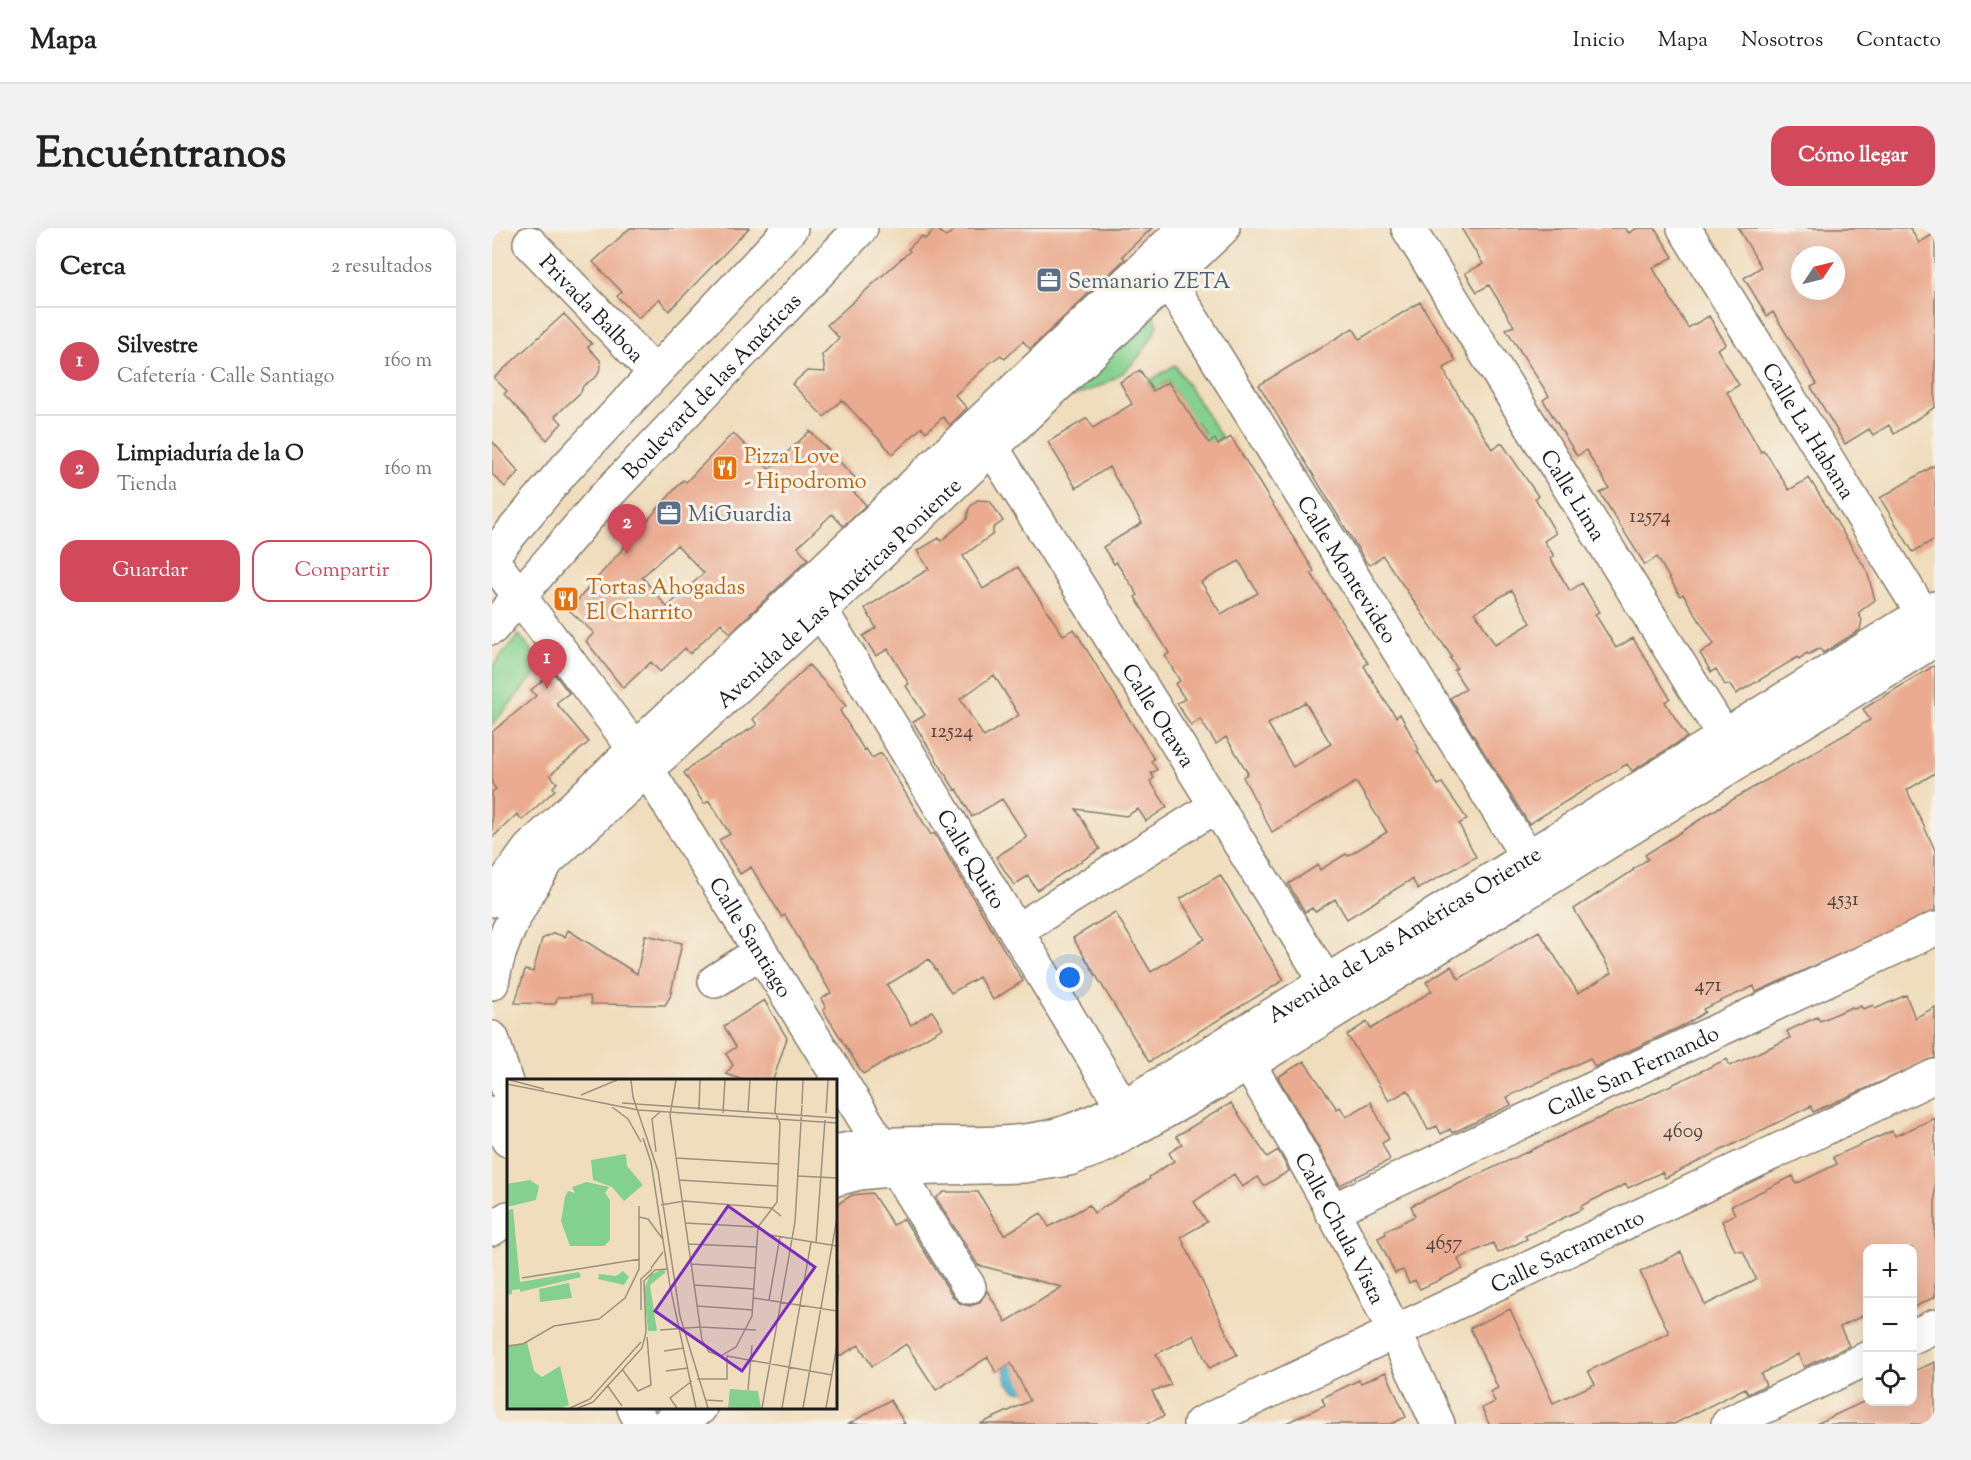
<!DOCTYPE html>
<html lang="es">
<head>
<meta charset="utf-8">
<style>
  :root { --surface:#fff; --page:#f2f2f2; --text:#222; --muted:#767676; --line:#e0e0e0; --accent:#d1495b }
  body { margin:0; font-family:"Sorts Mill Goudy",serif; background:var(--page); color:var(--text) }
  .controls { position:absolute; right:18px; bottom:18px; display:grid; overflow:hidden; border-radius:12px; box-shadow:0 6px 24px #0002 }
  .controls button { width:54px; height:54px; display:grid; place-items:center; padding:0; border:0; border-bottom:2px solid var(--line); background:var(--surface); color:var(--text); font:30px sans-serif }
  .compass { position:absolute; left:1299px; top:18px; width:54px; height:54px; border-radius:50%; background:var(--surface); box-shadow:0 6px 24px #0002; rotate:55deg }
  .you { position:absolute; left:578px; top:750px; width:21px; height:21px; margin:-15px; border:4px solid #fff; border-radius:50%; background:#1a73e8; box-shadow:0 0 0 9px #1a73e833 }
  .badge { display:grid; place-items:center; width:39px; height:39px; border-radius:50%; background:var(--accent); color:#fff; font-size:20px; font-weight:700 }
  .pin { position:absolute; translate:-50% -50px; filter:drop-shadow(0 2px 3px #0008) }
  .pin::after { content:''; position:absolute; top:32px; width:21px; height:18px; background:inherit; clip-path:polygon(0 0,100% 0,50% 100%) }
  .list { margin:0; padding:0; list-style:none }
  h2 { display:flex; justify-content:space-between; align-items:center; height:78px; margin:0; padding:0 24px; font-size:26px }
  h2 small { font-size:20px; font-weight:400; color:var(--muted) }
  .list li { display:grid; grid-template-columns:39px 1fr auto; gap:18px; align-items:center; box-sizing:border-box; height:108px; padding:0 24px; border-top:2px solid var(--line) }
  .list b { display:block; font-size:22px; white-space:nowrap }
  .list p { margin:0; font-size:20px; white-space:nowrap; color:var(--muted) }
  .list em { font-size:20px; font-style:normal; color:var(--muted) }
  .actions { display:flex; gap:12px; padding:18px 24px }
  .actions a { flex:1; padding:14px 0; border:2px solid var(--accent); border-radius:18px; text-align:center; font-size:21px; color:var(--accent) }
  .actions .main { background:var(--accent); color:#fff }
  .icon { flex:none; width:33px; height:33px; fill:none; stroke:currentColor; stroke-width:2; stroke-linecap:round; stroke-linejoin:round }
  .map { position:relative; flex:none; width:1443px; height:1196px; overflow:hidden; border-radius:18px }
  header { display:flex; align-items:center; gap:36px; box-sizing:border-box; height:84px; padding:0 30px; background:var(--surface); border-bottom:2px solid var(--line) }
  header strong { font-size:28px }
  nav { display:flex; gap:33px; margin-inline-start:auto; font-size:21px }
  .intro { display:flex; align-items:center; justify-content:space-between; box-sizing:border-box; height:144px; padding:0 36px }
  h1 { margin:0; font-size:42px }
  .button { padding:15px 27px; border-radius:18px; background:var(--accent); color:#fff; font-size:21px; font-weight:700 }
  main { display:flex; gap:36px; padding:0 36px }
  aside { flex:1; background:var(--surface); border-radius:18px; box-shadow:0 6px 24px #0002 }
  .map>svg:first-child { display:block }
  .green { fill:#84d18f; stroke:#507656; stroke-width:1.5 }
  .water { fill:#4cb1cb; stroke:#346674; stroke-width:1.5 }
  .building { fill:#eaab90; fill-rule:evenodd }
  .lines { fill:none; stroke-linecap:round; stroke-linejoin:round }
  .minor-casing { stroke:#867c6c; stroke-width:36 }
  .major-casing { stroke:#867c6c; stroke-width:36 }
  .minor { stroke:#fff; stroke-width:33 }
  .major { stroke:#fff; stroke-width:33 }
  .labels { text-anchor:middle; stroke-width:6; stroke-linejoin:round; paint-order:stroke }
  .number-label { font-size:20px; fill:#504039 }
  .service-label { font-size:22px; fill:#4e5e75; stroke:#f7f3e8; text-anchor:start }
  .street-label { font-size:22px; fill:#1c1c1c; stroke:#f7f3e8 }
  .food-label { font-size:22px; fill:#c56008; stroke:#f7f3e8; text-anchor:start }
  .inset-road { fill:none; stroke:#9b907d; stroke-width:1.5 }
  .view { fill:#7b2cbf; fill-opacity:0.15; stroke:#7b2cbf; stroke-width:3 }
  .inset-edge { fill:none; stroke:#1c1c1c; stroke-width:3 }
</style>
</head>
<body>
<header>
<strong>Mapa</strong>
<nav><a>Inicio</a><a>Mapa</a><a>Nosotros</a><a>Contacto</a></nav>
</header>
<div class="intro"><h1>Encuéntranos</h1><a class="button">Cómo llegar</a></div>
<main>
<aside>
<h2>Cerca<small>2 resultados</small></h2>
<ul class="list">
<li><span class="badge">1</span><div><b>Silvestre</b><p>Cafetería · Calle Santiago</p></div><em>160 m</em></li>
<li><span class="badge">2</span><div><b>Limpiaduría de la O</b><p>Tienda</p></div><em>160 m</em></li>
</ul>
<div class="actions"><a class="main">Guardar</a><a>Compartir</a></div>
</aside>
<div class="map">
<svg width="1443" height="1196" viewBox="0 0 1443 1196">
  <rect width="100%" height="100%" fill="#f7f3e8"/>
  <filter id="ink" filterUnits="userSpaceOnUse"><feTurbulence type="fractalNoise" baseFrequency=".0167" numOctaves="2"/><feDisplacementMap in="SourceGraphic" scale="12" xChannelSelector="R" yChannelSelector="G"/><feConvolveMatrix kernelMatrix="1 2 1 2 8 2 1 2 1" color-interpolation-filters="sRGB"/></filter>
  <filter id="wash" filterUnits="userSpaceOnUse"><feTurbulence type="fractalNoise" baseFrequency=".008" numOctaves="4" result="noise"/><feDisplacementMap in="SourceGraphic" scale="24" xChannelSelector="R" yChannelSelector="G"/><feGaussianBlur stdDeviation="1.35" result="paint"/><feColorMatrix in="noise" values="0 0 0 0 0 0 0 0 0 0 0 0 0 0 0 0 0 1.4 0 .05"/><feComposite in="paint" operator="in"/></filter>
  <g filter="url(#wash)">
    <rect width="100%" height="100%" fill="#f0ddbd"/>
    <path class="green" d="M661 88 666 97C642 148 615 158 563 174Z
      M683 137 730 210 714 217 708 206 711 204 704 194 702 195 676 154 661 163 656 154Z
      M27 407 51 437 0 497V439Z"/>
    <path class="water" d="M524 1133 540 1164 524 1163 514 1154 512 1140Z"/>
    <g id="blocks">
      <path class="building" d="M138 0H257L177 83 167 71 146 90 125 68 130 64 101 34Z
        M444 0 454 9 464 0H660L630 28 633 31 538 121 531 113 513 131 509 127 499 134 463 167 475 180 458 197 451 189 434 204 430 199 401 226 350 172 332 189 300 156 315 143 333 144 330 127 347 110 335 97 418 23 416 21 430 8 433 11Z
        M969 0H1133L1137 5 1145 0H1163L1181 29 1161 40 1196 100 1217 88 1234 116 1225 121 1247 157 1235 164 1269 224 1271 223 1276 228 1297 262 1317 250 1375 343 1383 372 1366 385 1370 392 1368 402 1331 425 1328 420 1316 427 1315 425 1307 431 1306 429 1244 466 1237 456 1233 457 1224 441 1219 444 1208 425 1222 416 1191 366 1188 368 1165 329 1153 337 1108 265 1117 260 1094 222 1085 228 1051 172 1057 168 1014 101 1022 98 997 57 985 64 973 45 991 36Z
        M1246 0H1418L1427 15 1443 5V179L1402 206 1397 197 1381 207 1377 201 1353 216 1319 159 1325 156 1281 84 1275 88 1252 50 1269 39ZM1308 27H1344V63H1308Z
        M928 74 964 133 952 140 955 149 1000 221 1010 215 1046 268 1043 270 1064 305 1052 313 1062 328 1058 330 1078 363 1090 355 1107 384 1103 386 1124 420 1141 410 1178 470 1173 474 1195 509 1140 543 1135 536 1037 596 958 470 974 461 962 442 965 440 958 430 960 429 891 328 878 337 874 334 767 157 861 100 868 111ZM1020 362 1039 395 1003 417 983 384Z
        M72 86 100 116 96 119 108 132 109 138 105 148 91 158 89 164 63 188 70 195 55 212 12 166 15 163 2 150Z
        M648 142 661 163 676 154 717 215 723 211 726 217 739 209 822 343 819 345 876 435 872 438 893 473 904 489 908 486 927 522 925 523 946 557 950 555 975 591 967 596 984 629 926 661 920 651 855 691 843 671 823 684 820 680 813 684 796 656 826 637 828 642 854 626 856 628 895 604 864 554 780 604 751 549 756 545 734 509 724 516 708 491 699 498 685 475 693 471 683 456 688 453 673 428 677 425 643 369 646 367 624 334 622 336 611 319 650 295 617 239 584 260 556 214 595 190 601 200 640 176 628 154ZM747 333 766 365 729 386 709 354ZM813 474 839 516 801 539 776 496Z
        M318 203 364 251 356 258 374 277 351 298 340 286 306 319 316 331 238 405 229 395 198 426 193 420 168 444 159 434 131 460 94 413 102 405 77 382 191 252 194 254 241 205 277 241ZM185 317 212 345 175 379 150 349Z
        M0 213 27 244 13 259 0 246Z
        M1443 237V311L1421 324 1388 270Z
        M485 272 498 273 511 293 501 300V306L471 328 491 361 526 339 571 407 582 401 662 531 659 533 665 542 659 545 662 550 658 553 675 579 654 593 646 581 634 588 584 581 608 621 545 662 536 648 522 657 504 629 535 609 510 571 480 589 465 561 463 562 421 494 433 487 414 458 417 456 396 421 384 428 371 408 384 400 373 380 437 341 425 323 447 310 449 313 475 291 477 280ZM502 447 527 487 492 509 468 471Z
        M317 437 354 478 348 483 372 522 374 521 380 530 389 525 439 607 442 605 531 753 501 772 487 749 459 765 437 731 395 757 419 797 440 783 451 800 371 846 331 782 334 780 329 771 339 765 293 687 290 689 259 639 248 646 227 612 238 606 217 573 212 576 192 545 203 535 265 497 261 491Z
        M1443 437V545L1415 562 1443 622V683L1264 764 1262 758 1211 781 1213 784 1194 796 1103 839 1098 830 1015 869 1019 877 960 905 958 901 949 906 945 898 936 902 916 862 897 873 855 807 875 794 879 801 940 763 934 754 959 738 967 751 1047 703 1086 765 1120 745 1082 681 1142 642 1141 641 1156 631 1153 627 1226 580 1378 492 1371 481Z
        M61 444 77 465 64 475 97 514 58 547 65 555 61 559 63 562 30 592 25 586 0 610V564L4 561 0 556V504L44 468 39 462Z
        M728 647 792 752 657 834 581 710 623 684 659 744 713 711 688 671Z
        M76 702 145 746 153 707 190 715 178 769 173 777 99 776 98 768 66 769 63 776 23 775 33 742 41 744 50 711 62 705 73 709Z
        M1414 767 1423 790 1443 779V830L1321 884 1319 878 1173 950 1170 944 1136 960 1134 956 1124 961 1089 978 1090 981 1033 1008 1035 1011 1006 1025 1001 1015 966 1031 971 1041 928 1061 923 1052 917 1055 911 1042 903 1045 886 1010 894 1006 893 1003 923 988 919 978 1235 831 1238 838 1298 810 1295 803 1325 789 1328 793 1360 779 1362 781 1369 778 1371 781 1381 777 1383 781Z
        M272 772 295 810 281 852H251L234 846 241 837 234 826 244 819 232 798Z
        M812 833 845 881 848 879 854 889 879 874 897 911 890 915 898 932 848 957 786 849Z
        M739 875 775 929 786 922 797 943 772 958 766 949 750 959 742 946 702 974 715 994 689 1009 745 1127 717 1140 702 1107 664 1126 679 1157 660 1163 672 1188 654 1196H488L538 1173 519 1135 504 1145 496 1129 444 1162 414 1116 380 1138 367 1117 344 1130V977L360 967 380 965 401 997 412 991 461 1069 469 1076 478 1078 487 1075 495 1063 514 1094 570 1059 486 1037 444 970 452 964H486L512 1007 549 985 557 999 597 977 602 985 658 951 657 949 682 933 677 925 690 916 684 908Z
        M1443 890V1069L1420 1080V1020H1376V1085L1348 1099 1357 1118 1312 1139 1306 1126 1269 1146 1274 1157 1256 1166 1253 1160 1182 1196H997L990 1180 1003 1174 998 1164 1006 1160 978 1100 1018 1081 1061 1175 1103 1156 1096 1143 1177 1105 1148 1044 1189 1024 1213 1077 1254 1057 1264 1051 1251 1023 1243 1022 1230 993 1243 986 1239 978 1301 948 1304 956 1345 936 1341 929 1400 903 1403 908Z
        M1443 1134V1196H1324L1373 1173H1420V1144Z
        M894 1144 914 1189 899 1196H792L833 1177 830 1170 867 1152 869 1155Z
        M398 1172 413 1196H357Z"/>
    </g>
  </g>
  <g filter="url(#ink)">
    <use href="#blocks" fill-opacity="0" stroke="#867c6c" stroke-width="1.5"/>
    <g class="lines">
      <g class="minor-casing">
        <g id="minor">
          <path id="s1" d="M916 0 1244 527"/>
          <path id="s2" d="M1192 0 1442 404"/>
          <path id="s3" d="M38 15 163 145"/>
          <path id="s4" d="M664 33 1046 646"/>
          <path id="s5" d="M489 202 845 771"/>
          <path id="s6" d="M0 332 142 520 477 1059"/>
          <path id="s7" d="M318 364 642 897"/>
          <path d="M0 672 37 621 693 0"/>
          <path d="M524 703 724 578"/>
          <path d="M223 753 268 724"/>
          <path id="s8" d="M0 755C7 710 32 670 56 632L329 382 731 0"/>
          <path d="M0 810 16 861"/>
          <path id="s9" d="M746 819C821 940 887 1067 946 1196"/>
          <path d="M0 885 16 912"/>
          <path id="s10" d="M344 924C418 905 498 927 572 905 593 898 612 889 631 879L1430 386 1443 380"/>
          <path d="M344 951 367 945 406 941 532 938 577 931 612 918 757 836 1443 412"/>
          <path id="s11" d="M839 983 1443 701"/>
          <path d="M0 1001 16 990"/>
          <path d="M1420 1109 1443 1098"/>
          <path d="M142 1180 150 1196"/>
          <path d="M175 1196 208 1180"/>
          <path id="s12" d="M708 1196 1443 848"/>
          <path d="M1236 1196 1376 1130"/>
        </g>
      </g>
      <g class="major-casing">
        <g id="major">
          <path d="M0 328 71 243 299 0"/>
          <path id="s13" d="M0 400 110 272 369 0"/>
        </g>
      </g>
      <use href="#minor" class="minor"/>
      <use href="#major" class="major"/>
    </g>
  </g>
  <defs>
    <g id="office-square" transform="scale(1.35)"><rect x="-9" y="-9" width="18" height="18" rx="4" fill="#5c6f8a" stroke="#f7f3e8"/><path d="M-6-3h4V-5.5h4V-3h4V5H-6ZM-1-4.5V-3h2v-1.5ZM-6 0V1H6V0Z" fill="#fff"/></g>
    <g id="restaurant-square" transform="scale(1.35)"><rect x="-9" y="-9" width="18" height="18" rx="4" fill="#e8710a" stroke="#f7f3e8"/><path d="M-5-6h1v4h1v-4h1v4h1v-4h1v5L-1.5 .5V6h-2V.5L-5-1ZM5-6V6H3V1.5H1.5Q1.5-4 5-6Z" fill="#fff"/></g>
  </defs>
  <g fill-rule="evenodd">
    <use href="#office-square" x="557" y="52"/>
    <use href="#restaurant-square" x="233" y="240"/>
    <use href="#office-square" x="177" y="285"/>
    <use href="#restaurant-square" x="74" y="371"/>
  </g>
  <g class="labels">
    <g class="number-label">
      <text x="1158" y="294">12574</text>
      <text x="460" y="509">12524</text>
      <text x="1351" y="677">4531</text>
      <text x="1216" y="763">471</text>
      <text x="1191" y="909">4609</text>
      <text x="952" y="1021">4657</text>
    </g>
    <g class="service-label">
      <text x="576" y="60">Semanario ZETA</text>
      <text x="196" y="293">MiGuardia</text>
    </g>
    <g class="street-label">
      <text dy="8" stroke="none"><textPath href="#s3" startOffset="90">Privada Balboa</textPath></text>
      <text dy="8" stroke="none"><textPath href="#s13" startOffset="327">Boulevard de las Américas</textPath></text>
      <text dy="8" stroke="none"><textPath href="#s2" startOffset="238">Calle La Habana</textPath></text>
      <text dy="8" stroke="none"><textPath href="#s1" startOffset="314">Calle Lima</textPath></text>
      <text dy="8" stroke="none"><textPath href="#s4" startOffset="363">Calle Montevideo</textPath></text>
      <text dy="8" stroke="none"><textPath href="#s8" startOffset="531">Avenida de Las Américas Poniente</textPath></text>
      <text dy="8" stroke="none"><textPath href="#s5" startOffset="336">Calle Otawa</textPath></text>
      <text dy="8" stroke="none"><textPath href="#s7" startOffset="312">Calle Quito</textPath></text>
      <text dy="8" stroke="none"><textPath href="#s10" startOffset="624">Avenida de Las Américas Oriente</textPath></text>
      <text dy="8" stroke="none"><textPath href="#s6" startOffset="458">Calle Santiago</textPath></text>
      <text dy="8" stroke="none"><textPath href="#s11" startOffset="333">Calle San Fernando</textPath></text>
      <text dy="8" stroke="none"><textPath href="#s9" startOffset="208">Calle Chula Vista</textPath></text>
      <text dy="8" stroke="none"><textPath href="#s12" startOffset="406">Calle Sacramento</textPath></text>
    </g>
    <g class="food-label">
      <text x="252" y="235">Pizza Love<tspan x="252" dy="25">- Hipodromo</tspan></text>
      <text x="94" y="366">Tortas Ahogadas<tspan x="94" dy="25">El Charrito</tspan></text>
    </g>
  </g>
  <g transform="translate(15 851)">
    <rect width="330" height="330" fill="#f0ddbd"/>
    <path d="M119 75 120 87 136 106 117 122 105 108 86 101 84 81ZM23 101 32 107 29 121 0 128V105ZM80 103 102 108 98 114 103 121V161L97 167H63L54 142 58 118 61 112 68 114 65 108ZM6 130 13 203 72 193 74 198 13 213V210L5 211V215L0 216V131ZM156 190 159 193 143 206 150 252H141L137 211 143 196ZM116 192 122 198 117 206 91 200 92 195 109 197ZM62 204 65 219 33 223 32 210ZM20 263 27 292 35 298 53 287 62 326 54 329H0V267ZM223 310 251 312 254 329H221Z" fill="#84d18f"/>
    <path class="inset-road" d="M3 1 37 10M124 1 126 18 151 92 173 237 201 329M169 1 163 36 195 261 202 273 214 277 229 268 245 237 251 148 270 123 273 44 268 33 270 1M0 5 131 31 330 44M74 16 110 1M115 24 330 39M295 25 296 1M105 28 121 40 134 63M192 31 193 1M241 33 243 1M216 34 218 1M319 34 321 1M136 59 144 83 163 207 189 329M149 73 145 40 153 33M169 79 271 85M291 97 330 99M172 101 270 107M154 126 177 122 264 129 274 137M132 138 141 140 155 159M178 144 251 148M263 156 330 167M309 164 318 41M181 165 250 168M184 185 248 189M144 189 156 173M15 199 133 180M187 206 247 210M247 219 330 232M262 221 273 158M190 227 246 231M134 231V200L145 190M153 251 193 248 249 251M0 267 16 265 47 247 92 240 118 219 132 190V127M157 272 177 269M220 277 325 296M115 290 131 312 144 306 140 258M159 292 181 289M190 300H220V276M100 306 115 327M241 311 245 266M198 321 216 322M63 329 83 320 134 263M71 329 86 323 135 269 139 253 137 202 148 191 160 190M170 329 163 319 185 302M255 329 288 143 295 26M275 329 304 163M296 329 330 139M319 329 330 266"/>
    <path class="view" d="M221 127 308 188 235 292 148 232Z"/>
    <rect width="330" height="330" class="inset-edge"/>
  </g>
</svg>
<div class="controls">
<button>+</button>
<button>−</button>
<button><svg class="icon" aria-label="locate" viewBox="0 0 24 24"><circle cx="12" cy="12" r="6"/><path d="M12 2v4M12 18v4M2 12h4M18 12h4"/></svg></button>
</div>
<svg class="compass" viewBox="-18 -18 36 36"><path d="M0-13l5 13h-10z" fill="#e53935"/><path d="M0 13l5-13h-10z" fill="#767676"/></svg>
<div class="you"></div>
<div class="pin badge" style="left:55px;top:461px">1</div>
<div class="pin badge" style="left:135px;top:326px">2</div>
</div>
</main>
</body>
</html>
